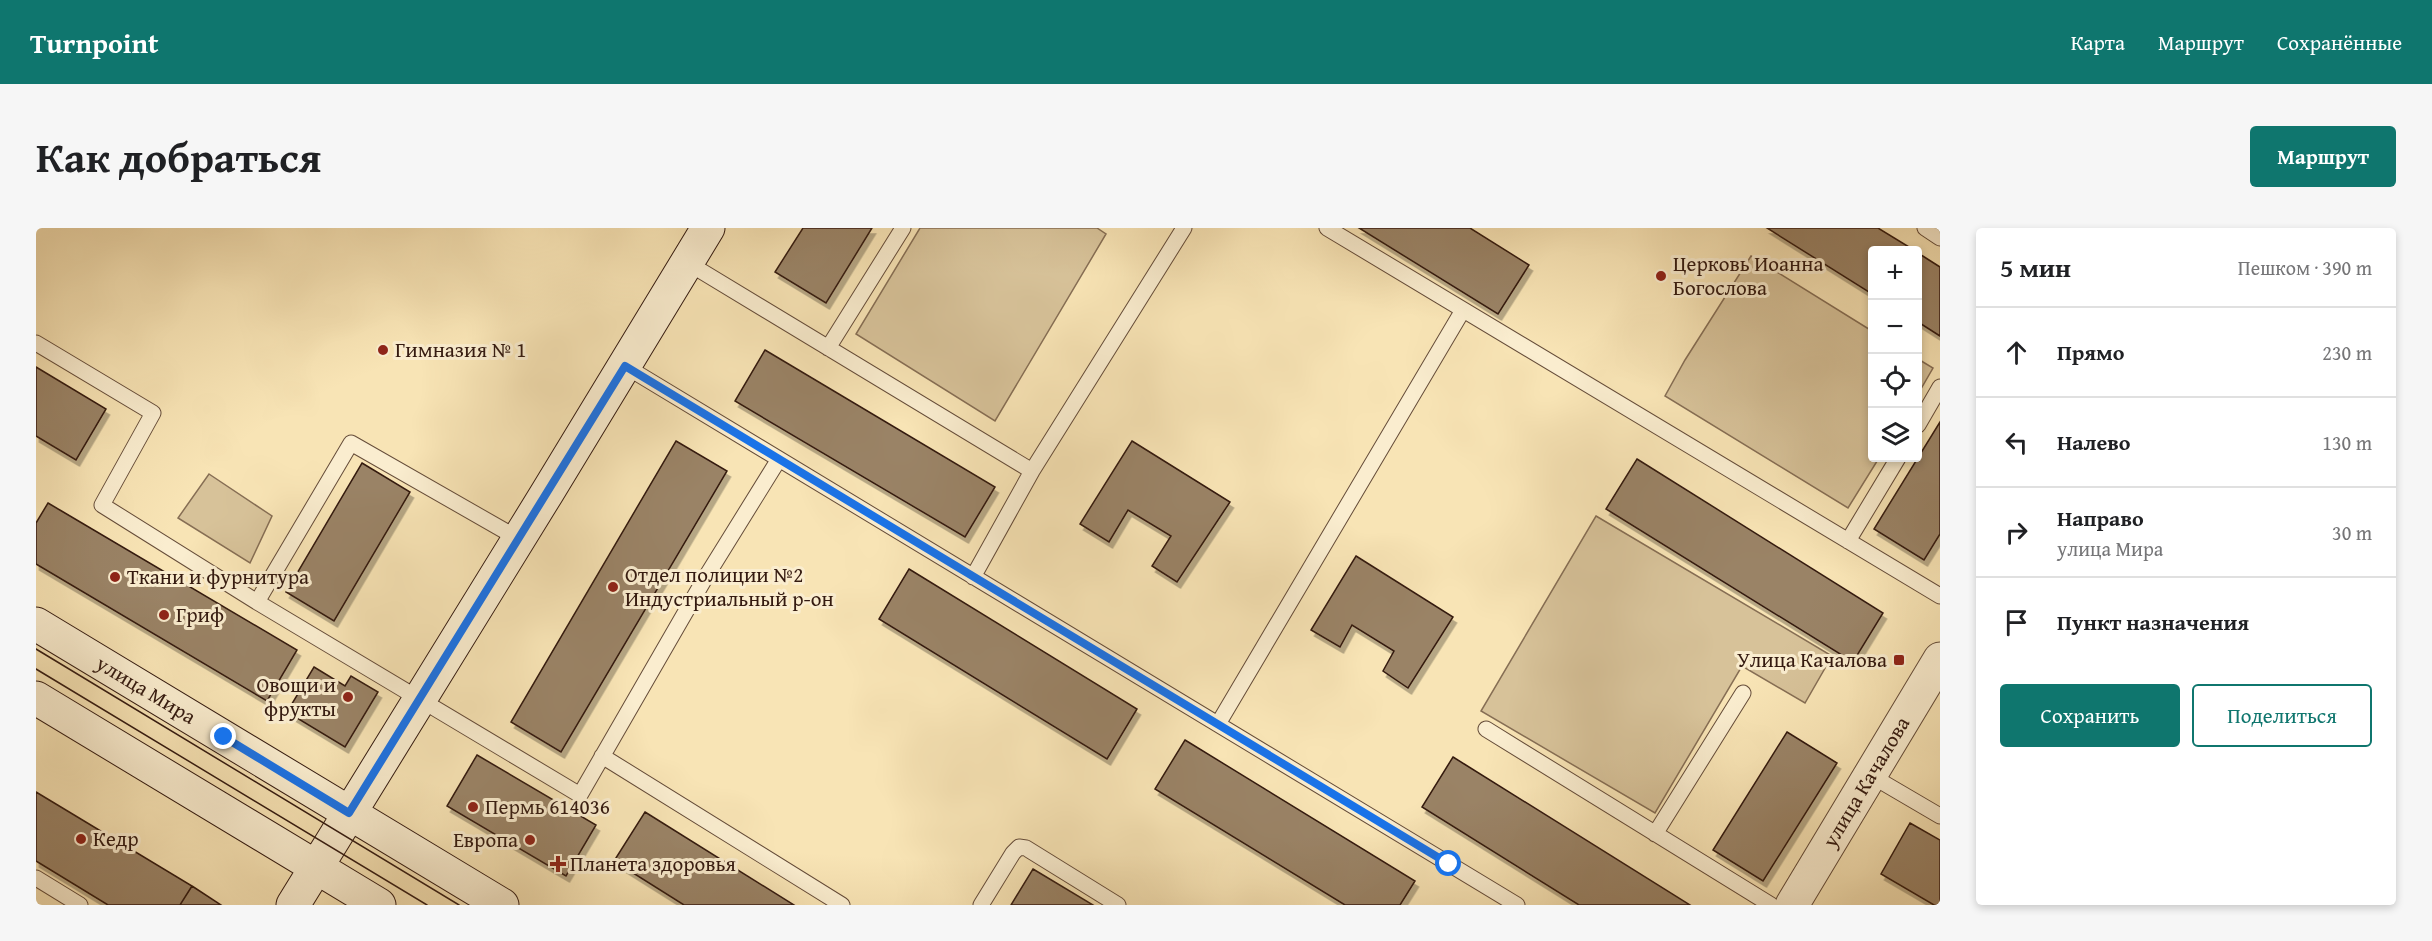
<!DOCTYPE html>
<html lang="ru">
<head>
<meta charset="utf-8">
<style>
  :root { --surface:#fff; --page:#f6f6f6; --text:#202124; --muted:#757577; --line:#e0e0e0; --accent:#0f766e }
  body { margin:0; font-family:"Gentium Book Plus",serif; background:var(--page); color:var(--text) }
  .controls { position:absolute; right:18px; top:18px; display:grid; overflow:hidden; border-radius:6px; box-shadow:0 3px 9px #0003 }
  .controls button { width:54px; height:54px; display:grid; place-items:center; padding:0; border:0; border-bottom:2px solid var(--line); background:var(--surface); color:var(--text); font:30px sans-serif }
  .stop { position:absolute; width:18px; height:18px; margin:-14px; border:4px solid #1a73e8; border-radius:50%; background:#fff }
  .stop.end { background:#1a73e8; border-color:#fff; box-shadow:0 2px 6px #0008 }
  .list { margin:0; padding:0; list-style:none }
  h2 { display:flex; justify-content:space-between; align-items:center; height:78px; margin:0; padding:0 24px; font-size:26px }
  h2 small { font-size:20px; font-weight:400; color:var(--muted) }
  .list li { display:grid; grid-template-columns:39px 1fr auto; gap:18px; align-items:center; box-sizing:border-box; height:90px; padding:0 24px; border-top:2px solid var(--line) }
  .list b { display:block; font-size:22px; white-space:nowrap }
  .list p { margin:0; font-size:20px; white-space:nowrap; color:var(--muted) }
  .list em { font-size:20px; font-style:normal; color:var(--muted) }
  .actions { display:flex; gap:12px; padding:18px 24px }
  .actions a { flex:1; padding:14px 0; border:2px solid var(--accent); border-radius:6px; text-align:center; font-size:21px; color:var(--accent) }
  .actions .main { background:var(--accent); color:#fff }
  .icon { flex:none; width:33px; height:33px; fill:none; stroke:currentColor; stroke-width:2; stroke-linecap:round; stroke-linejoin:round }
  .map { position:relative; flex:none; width:1904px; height:677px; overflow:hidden; border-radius:6px }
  header { display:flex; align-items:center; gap:36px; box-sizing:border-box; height:84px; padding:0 30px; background:var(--accent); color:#fff }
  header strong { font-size:28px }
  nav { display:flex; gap:33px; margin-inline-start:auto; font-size:21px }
  .intro { display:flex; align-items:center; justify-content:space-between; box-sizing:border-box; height:144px; padding:0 36px }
  h1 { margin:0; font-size:42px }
  .button { padding:15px 27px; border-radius:6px; background:var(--accent); color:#fff; font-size:21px; font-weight:700 }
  main { display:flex; gap:36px; padding:0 36px }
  aside { flex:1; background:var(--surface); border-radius:6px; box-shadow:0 3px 9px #0003 }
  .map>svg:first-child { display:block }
  .green { fill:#d7c299; stroke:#866e54; stroke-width:1.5 }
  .building { fill:#9a8366; stroke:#341a10; stroke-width:1.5; filter:url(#shadow) }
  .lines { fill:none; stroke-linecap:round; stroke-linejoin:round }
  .service-casing { stroke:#654c39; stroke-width:17 }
  .tertiary-casing { stroke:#654c39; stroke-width:35 }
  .secondary-casing { stroke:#341a10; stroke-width:35 }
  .service { stroke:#faedcf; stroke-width:15 }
  .tertiary { stroke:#faedcf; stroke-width:33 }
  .secondary { stroke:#faedcf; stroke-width:33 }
  .tram { stroke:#341a10; stroke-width:1.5 }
  .route { stroke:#1a73e8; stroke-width:8 }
  .poi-dot { fill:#8f2418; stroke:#faedcf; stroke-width:2 }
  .labels { text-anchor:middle; stroke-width:6; stroke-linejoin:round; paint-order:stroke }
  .poi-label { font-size:21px; fill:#341a10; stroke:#faedcf; text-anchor:start }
  .street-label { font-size:21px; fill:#341a10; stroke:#faedcf }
</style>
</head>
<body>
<header>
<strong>Turnpoint</strong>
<nav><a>Карта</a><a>Маршрут</a><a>Сохранённые</a></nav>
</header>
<div class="intro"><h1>Как добраться</h1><a class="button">Маршрут</a></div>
<main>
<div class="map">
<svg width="1904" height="677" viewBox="0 0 1904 677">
  <defs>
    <filter id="shadow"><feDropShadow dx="3.5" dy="6" stdDeviation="0" flood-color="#0004"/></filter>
  </defs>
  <rect width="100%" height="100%" fill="#f8e4b5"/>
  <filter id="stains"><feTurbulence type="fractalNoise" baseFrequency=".00333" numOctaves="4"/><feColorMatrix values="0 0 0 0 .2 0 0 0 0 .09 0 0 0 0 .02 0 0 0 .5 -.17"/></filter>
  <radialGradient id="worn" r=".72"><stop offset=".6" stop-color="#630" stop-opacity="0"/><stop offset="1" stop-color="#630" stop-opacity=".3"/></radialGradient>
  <path class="green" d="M884 0H1061L1070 6 959 193 820 106Z
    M1715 28 1836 103V230H1843L1812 280 1629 168 1649 132Z
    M1882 131 1897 140 1882 166Z
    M173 246 236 288 214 335 142 290Z
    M1560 288 1796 428 1769 475 1706 438 1619 585 1445 483Z"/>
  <path class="building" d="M767 0H836L790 75 739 44Z
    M1323 0H1434L1493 37 1462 86Z
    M1731 0H1842L1878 22H1836V66Z
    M1882 25 1904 39V108L1882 94Z
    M729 122 959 259 929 309 699 173Z
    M0 139 70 181 40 232 0 208Z
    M1904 194V306L1888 332 1838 301Z
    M640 213 691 243 525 524 475 494Z
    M1096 213 1194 274 1141 354 1116 338 1135 308 1092 282 1073 314 1044 296Z
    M1601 231 1847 385 1817 434 1570 281Z
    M326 235 374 264 298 393 250 364Z
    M12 275 261 422 231 473 0 336V295Z
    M1320 328 1417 389 1372 460 1347 443 1358 423 1316 397 1304 419 1275 402Z
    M873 341 1101 481 1071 531 843 391Z
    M278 439 309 458 315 448 342 464 309 519 251 484Z
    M1751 504 1801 535 1727 653 1677 622Z
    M1149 512 1379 653 1364 677H1309L1119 561Z
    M441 527 560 597 530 648 411 578Z
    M1417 529 1654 677H1543L1386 579Z
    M0 564 156 658 144 677H72L0 633Z
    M609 584 758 677H648L578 633Z
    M1874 595 1904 612V677H1898L1845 646Z
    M997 641 1057 677H975Z
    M156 658 185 677H144Z"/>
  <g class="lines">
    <g class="service-casing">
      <path id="service" d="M1291 0 1904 368
        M1889 0 1904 10
        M652 35 996 243
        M0 115 117 185 66 277 221 374 315 215 483 311
        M792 120 867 0
        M589 138 1481 677
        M1882 197 1904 159
        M1812 313 1862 230
        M937 349 996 243 1148 0
        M221 374 544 567 668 352 743 231
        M1182 496 1427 82
        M1450 501 1735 677
        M566 528 806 677
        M1834 547 1904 588
        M1619 606 1707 465
        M0 650 44 677
        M945 677 977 625 983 619 990 620 1082 677"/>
    </g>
    <g class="tertiary-casing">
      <path id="tertiary" d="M1756 677 1904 431"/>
    </g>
    <g class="secondary-casing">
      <path id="secondary" d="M0 396 466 677
        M0 470 343 677
        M257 677 511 265 672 0"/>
    </g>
    <use href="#service" class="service"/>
    <use href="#tertiary" class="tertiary"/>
    <use href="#secondary" class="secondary"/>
    <path class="tram" d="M0 421 423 677
      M0 441 391 677"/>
  </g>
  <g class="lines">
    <path class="route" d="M188 509 313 585 589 138 1413 636"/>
  </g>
  <g class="poi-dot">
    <circle cx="1625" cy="48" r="6"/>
    <circle cx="347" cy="122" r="6"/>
    <circle cx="79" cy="349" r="6"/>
    <circle cx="577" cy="359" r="6"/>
    <circle cx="128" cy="387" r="6"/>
    <rect x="1857" y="426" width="12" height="12" rx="3"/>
    <circle cx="312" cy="469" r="6"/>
    <circle cx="437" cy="579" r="6"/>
    <circle cx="45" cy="611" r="6"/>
    <circle cx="494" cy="612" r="6"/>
    <path d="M519 627h6v6h6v6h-6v6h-6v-6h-6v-6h6z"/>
  </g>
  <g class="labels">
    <g class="poi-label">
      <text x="1637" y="43">Церковь Иоанна<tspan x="1637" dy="24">Богослова</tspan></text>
      <text x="359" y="129">Гимназия № 1</text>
      <text x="589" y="354">Отдел полиции №2<tspan x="589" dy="24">Индустриальный р-он</tspan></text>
      <text x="91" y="356">Ткани и фурнитура</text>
      <text x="140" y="394">Гриф</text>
      <text x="1851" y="439" text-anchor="end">Улица Качалова</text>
      <text x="300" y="464" text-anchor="end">Овощи и<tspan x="300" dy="24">фрукты</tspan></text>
      <text x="449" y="586">Пермь 614036</text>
      <text x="57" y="618">Кедр</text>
      <text x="482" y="619" text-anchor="end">Европа</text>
      <text x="534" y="643">Планета здоровья</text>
    </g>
    <g class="street-label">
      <text transform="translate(110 462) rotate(31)" y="7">улица Мира</text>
      <text transform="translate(1830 554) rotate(-59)" y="7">улица Качалова</text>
    </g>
  </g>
  <rect width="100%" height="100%" filter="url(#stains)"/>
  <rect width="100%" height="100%" fill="url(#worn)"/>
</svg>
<div class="controls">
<button>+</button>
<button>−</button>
<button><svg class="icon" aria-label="locate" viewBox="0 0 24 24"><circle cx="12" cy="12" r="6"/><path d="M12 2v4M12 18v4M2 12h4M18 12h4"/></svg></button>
<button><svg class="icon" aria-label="layers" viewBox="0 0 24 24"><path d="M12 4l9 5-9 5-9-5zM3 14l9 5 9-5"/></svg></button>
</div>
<div class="stop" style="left:1413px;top:636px"></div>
<div class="stop end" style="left:188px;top:509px"></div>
</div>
<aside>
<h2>5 мин<small>Пешком · 390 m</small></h2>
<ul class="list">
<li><svg class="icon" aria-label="ahead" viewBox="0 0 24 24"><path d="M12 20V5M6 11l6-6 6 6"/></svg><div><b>Прямо</b></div><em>230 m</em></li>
<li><svg class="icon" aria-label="left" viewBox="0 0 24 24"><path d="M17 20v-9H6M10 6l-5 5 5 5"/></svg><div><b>Налево</b></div><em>130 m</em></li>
<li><svg class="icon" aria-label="right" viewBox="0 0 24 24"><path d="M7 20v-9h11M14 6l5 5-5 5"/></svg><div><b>Направо</b><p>улица Мира</p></div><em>30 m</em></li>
<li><svg class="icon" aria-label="arrive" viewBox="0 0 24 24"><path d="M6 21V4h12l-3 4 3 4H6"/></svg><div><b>Пункт назначения</b></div></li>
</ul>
<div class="actions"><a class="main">Сохранить</a><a>Поделиться</a></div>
</aside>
</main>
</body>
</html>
